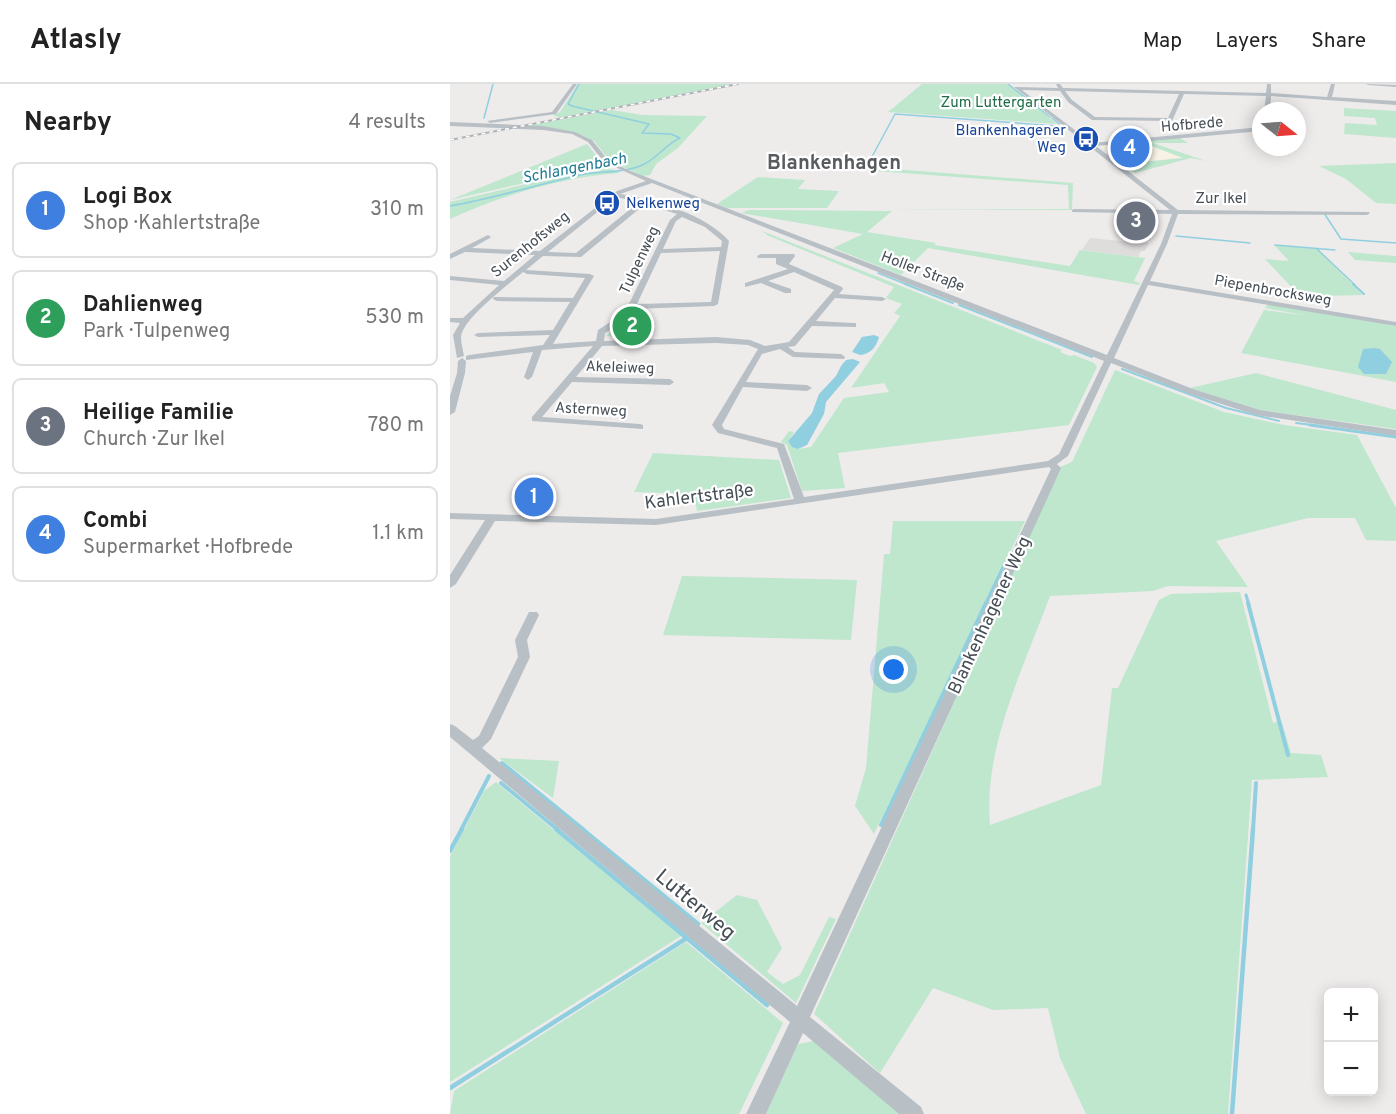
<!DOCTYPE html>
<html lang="en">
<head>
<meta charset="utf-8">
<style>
  :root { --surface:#fff; --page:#f2f2f2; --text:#222; --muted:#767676; --line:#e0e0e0; --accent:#2f71c4 }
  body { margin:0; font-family:Overpass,sans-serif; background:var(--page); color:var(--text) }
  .controls { position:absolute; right:18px; bottom:18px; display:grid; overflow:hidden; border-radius:9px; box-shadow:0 3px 15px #0003 }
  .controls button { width:54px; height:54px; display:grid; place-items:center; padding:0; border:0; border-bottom:2px solid var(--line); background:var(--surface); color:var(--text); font:30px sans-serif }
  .compass { position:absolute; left:802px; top:18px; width:54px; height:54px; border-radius:50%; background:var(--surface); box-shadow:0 3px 15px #0003; rotate:107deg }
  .you { position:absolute; left:444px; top:586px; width:21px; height:21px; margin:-15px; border:4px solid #fff; border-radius:50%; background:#1a73e8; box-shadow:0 0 0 9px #1a73e833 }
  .badge { display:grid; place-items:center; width:39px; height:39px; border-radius:50%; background:var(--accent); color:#fff; font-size:20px; font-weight:700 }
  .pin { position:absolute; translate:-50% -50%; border:3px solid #fff; box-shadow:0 2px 6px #0006 }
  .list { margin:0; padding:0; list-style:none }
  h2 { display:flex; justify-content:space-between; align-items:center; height:78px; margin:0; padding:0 24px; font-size:26px }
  h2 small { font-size:20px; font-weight:400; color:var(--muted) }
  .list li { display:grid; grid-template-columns:39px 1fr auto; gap:18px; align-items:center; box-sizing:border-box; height:96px; margin:0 12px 12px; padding:0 12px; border:2px solid var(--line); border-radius:9px }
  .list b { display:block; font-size:22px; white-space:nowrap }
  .list p { margin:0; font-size:20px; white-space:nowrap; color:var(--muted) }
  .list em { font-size:20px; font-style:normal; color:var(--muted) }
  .map { position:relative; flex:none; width:946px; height:1030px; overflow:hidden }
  header { display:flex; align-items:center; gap:36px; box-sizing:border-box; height:84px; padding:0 30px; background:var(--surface); border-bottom:2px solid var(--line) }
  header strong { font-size:28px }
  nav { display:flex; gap:33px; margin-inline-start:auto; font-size:21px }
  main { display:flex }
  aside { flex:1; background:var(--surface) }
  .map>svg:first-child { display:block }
  .commercial { fill:#f8f2e5 }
  .education { fill:#dfdcdc }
  .green { fill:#bee7ce }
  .water { fill:#90cfdf }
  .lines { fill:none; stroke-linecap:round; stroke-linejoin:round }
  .stream-far4 { stroke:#90cfdf; stroke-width:1.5 }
  .stream-far3 { stroke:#90cfdf; stroke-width:2 }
  .stream-far2 { stroke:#90cfdf; stroke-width:3 }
  .stream-far1 { stroke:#90cfdf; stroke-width:4 }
  .stream { stroke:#90cfdf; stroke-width:4.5 }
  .minor { fill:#b8c0c6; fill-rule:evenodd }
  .rail-casing { stroke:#aeb1b5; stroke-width:2 }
  .rail { stroke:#fff; stroke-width:1.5; stroke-dasharray:4; stroke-linecap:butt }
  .wall { fill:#aaabb1 }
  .shaded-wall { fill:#8b8b90 }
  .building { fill:#c6c7ce; stroke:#8b8b90; stroke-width:1.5 }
  .labels { text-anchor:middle; stroke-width:4.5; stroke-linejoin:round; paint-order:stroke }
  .far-park-label { font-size:15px; fill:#216d47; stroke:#fff }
  .far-street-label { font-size:15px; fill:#464e56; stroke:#fff }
  .far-transit-label { font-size:15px; fill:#164399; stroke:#fff; text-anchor:end }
  .far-water-label { font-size:16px; font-style:italic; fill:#1d7a92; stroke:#fff }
  .street-label { font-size:18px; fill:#464e56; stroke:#fff }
  .far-district-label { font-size:20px; font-weight:bold; fill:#595c5f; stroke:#fff }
  .near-street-label { font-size:21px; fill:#464e56; stroke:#fff }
</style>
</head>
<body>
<header>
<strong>Atlasly</strong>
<nav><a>Map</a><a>Layers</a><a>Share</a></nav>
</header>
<main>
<aside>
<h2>Nearby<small>4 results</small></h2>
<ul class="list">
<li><span class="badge" style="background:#3f7fe0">1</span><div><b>Logi Box</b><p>Shop · Kahlertstraße</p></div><em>310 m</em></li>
<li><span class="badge" style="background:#2e9e5b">2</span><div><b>Dahlienweg</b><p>Park · Tulpenweg</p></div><em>530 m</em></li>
<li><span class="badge" style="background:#6b7280">3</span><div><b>Heilige Familie</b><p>Church · Zur Ikel</p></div><em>780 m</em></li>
<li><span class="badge" style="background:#3f7fe0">4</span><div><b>Combi</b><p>Supermarket · Hofbrede</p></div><em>1.1 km</em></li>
</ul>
</aside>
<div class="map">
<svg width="946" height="1030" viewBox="0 0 946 1030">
  <rect width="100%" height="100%" fill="#eeebeb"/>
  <path class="commercial" d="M688 57 692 59 734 73 673 80 648 61Z"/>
  <path class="education" d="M640 154 681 158 699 159 695 167H691L688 173 632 166Z"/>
  <path class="green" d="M128 0H284L111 34 103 31 110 28Z
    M472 0H558L607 40 438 28Z
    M894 24 946 27V54L894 50 895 39 927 41 925 34 894 32Z
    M162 26 192 31 257 32 228 64 206 80 200 91 193 92 160 77 144 57 132 51 76 42Z
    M730 54 738 59H703L756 77 741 74 685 89 673 80 733 74 688 57Z
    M137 60 154 81 0 116Z
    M946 79V120L926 119 896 95 869 82Z
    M153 82 170 89C112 93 53 111 0 135V118Z
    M418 83 623 99 622 126 417 125H619L618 101 411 86Z
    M308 93 355 96 348 105 389 107 377 124H277L267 120Z
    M299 126 442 127 417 148 486 159 484 161 620 182 630 166 695 174 684 197 690 199 689 201 478 164 451 191 383 164 413 150 291 129Z
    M312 147 612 266 610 268 620 272 624 271 644 279 647 283 619 341 388 369 395 404 352 407 337 361 331 358 339 347 344 348 338 357 348 365 361 363 394 314 439 308 434 299 401 304 450 232 444 229 452 220 436 214 444 203 319 152Z
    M824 161 867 165 913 211 872 212 869 209 846 208 815 175 839 177Z
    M898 168 946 172V179L905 176Z
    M818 220 946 242V298L791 269 814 226 860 232 815 224Z
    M176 235H200L192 254 156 252Z
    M665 286 774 328 834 341 907 351 946 424V457L916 456 905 434H858L766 457 798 503 718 502 703 507 600 512C574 583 533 663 540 741L651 701 662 604H668L709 516 721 510 790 508 823 639 831 636 841 669 871 671 878 693 802 696 778 1030H636L610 974 598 924 543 926 483 904 430 989 364 930 610 383 622 378Z
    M806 289 946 326V345L810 326 740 304Z
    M203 369 329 376 341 414 247 427 244 410 184 408Z
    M443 437H575L424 750 405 722 416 684 434 470H440Z
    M232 492 407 496 401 556 213 551Z
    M49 674 109 677 103 714Z
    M46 698 231 852 0 998V773L34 707Z
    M287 811 307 816 332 864 317 888 333 900 350 891 379 833 386 835 346 919 251 839Z
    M236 858 333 939 289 1030H0L4 1007Z
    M364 957 453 1030H316L348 960Z"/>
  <path class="water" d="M424 251 429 253C426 264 420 270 410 271L402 268 412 253Z
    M924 264 930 265 942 278 936 290H914L908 283 913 265Z
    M403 275 410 278 376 318 374 330 357 361 348 365 342 363 338 357 362 329 369 310 386 292 391 282 396 276Z"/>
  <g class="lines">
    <path class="stream-far4" d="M558 0 600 33
      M34 34 43 0
      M602 34 609 40
      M417 82 445 30 607 42
      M0 122C46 114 89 100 135 90 152 87 174 89 190 82 207 76 214 61 230 54L221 50 192 49 199 40 122 22 118 20 129 0
      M874 129 891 155 946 159
      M726 152 800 159
      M825 161 885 166
      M867 165 905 201
      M428 189 458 201"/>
    <path class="stream-far3" d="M455 200 503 219
      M903 200 914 210
      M509 221 642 273
      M672 285 776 324 829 337
      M846 339 871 342"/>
    <path class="stream-far2" d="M860 341 946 353
      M796 511 799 521
      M535 521 557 475"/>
    <path class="stream-far1" d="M798 519 838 671
      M52 679 134 746
      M51 699 108 746
      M431 741 536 519
      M11 746 39 692
      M803 746 806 699"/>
    <path class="stream" d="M106 745 317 921
      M132 745 248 840
      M0 767 12 745
      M0 1004 237 854
      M782 1030 803 745"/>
    <path class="minor" d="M123 0H127L106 30 40 39 37 37 102 28Z
      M606 0H610L613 4 816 9 817 0H821V9L877 13 881 0H885L882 13 946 17V21L821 12 820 27H814L816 12 734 10 722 37 642 36 618 18 610 7 572 6 642 59 811 43V47L646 62 728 126 919 128 920 129 917 131 728 130 717 160 700 197 946 238V242L698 201 664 274 743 305 810 326 946 346V352L806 331 737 309 661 279 618 372 607 380 611 384 603 402 360 933 471 1023 474 1030H449L353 949 316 1030H296L340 938 0 653V640L5 642 23 656 29 652 68 573 65 556 79 528H87L89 531 77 556 80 573 41 655 32 664 347 922 601 385 599 383 206 441 45 437 6 500 0 504V491L35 436 0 435V429L206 435 344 415 327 364 268 349 262 341 308 265 298 261 266 259 152 262 126 293 220 295 224 298 220 301 122 298 92 333 190 340 193 341V345L82 337V333L143 262 92 266 82 293 78 296 74 293 83 268 16 276V272L19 271 93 261 100 251 28 253 24 251 28 249 103 246 120 218 47 217 43 215 44 213 123 214 135 194 77 190 73 188C59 200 12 235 11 253 11 259 13 266 14 272L7 274 3 251 10 239 0 238V234H13L49 201 0 196V192L54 197 85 171 15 168 0 175V170L38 151 41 153 40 154 22 164 90 167 167 107 196 97 154 78 138 58 122 50 93 46 0 42V38L93 42 125 48 142 56 158 76 178 86 657 271 711 160 722 130 622 128V126L624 125 720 126 564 3 608 4ZM615 7 729 10 718 34 645 33 622 16ZM202 99 654 277 609 370 598 377 354 413 334 360 274 345 272 341 293 303 357 307 362 304 357 301 296 298 312 270 330 265 343 273 394 275 395 273 391 270 345 268 338 263 345 262 362 242 406 243V239H403L366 237 385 214 432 217 436 215 432 213 389 210 393 205 392 203 339 180 345 172 344 170H311L307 172 308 174H326V180L338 185 295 199V203L311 199 335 209H341V205L318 197 344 188 384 206 339 258 315 262 300 256 266 253 154 257 155 249 176 236 184 225 264 222 268 220 279 157C257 131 204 115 170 110ZM166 113 189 118 126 169 98 168ZM195 120 227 130 220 136 178 222 170 232 148 246 146 257 103 260 144 192 140 190 76 186 93 172 131 173ZM232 133 255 143 272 157 271 163 213 165 226 137ZM270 167 261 218 187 220 211 169Z
      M916 0 946 1V3L918 1Z
      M12 274 16 277 15 289 5 328 0 331V312L7 289 8 277Z"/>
    <g class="rail-casing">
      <path id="rail" d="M0 56 288 0"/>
    </g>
    <use href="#rail" class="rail"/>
  </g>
  <path class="wall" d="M680 123H691L699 140 693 156 683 155 684 145 686 141 682 140 679 132Z"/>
  <path class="shaded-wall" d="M700 130 699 140 693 156 694 146Z"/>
  <path class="building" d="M697 122 700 130 694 146 684 145 691 132 683 131 680 123H691L693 128Z"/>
  <defs>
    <g id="bus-disc" transform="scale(1.35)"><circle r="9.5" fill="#1a4fb4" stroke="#fff"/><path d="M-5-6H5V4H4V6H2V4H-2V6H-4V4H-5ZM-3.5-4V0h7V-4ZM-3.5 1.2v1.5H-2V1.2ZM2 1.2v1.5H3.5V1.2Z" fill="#fff"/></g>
  </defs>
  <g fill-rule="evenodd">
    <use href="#bus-disc" x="636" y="55"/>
    <use href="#bus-disc" x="157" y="119"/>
  </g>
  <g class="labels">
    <g class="far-park-label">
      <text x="551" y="23">Zum Luttergarten</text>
    </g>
    <g class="far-street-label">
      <text transform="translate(742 40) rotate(-5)" y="5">Hofbrede</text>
      <text x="771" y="119">Zur Ikel</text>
      <text transform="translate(80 160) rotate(-39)" y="5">Surenhofsweg</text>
      <text transform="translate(189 176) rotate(-65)" y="5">Tulpenweg</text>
      <text transform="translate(473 187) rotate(21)" y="5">Holler Straße</text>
      <text transform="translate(823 206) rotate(10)" y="5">Piepenbrocksweg</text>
      <text transform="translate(170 283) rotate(2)" y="5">Akeleiweg</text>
      <text transform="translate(141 325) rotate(3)" y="5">Asternweg</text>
    </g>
    <g class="far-transit-label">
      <text x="616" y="51">Blankenhagener<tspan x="616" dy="17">Weg</tspan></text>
      <text x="176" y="124" text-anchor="start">Nelkenweg</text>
    </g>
    <g class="far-water-label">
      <text transform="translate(124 83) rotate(-11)" y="6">Schlangenbach</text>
    </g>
    <g class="street-label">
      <text transform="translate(249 412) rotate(-7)" y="6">Kahlertstraße</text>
      <text transform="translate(539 531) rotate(-65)" y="6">Blankenhagener Weg</text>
    </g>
    <g class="far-district-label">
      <text x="384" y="85">Blankenhagen</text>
    </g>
    <g class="near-street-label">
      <text transform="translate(246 820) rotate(40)" y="7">Lutterweg</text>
    </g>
  </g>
</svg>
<div class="controls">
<button>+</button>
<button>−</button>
</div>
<svg class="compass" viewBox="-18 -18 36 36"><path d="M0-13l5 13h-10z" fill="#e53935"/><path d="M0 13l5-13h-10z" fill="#767676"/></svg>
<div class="you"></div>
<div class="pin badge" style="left:84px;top:413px;background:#3f7fe0">1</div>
<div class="pin badge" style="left:182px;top:242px;background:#2e9e5b">2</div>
<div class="pin badge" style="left:686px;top:137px;background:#6b7280">3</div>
<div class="pin badge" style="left:680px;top:64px;background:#3f7fe0">4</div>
</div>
</main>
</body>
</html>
